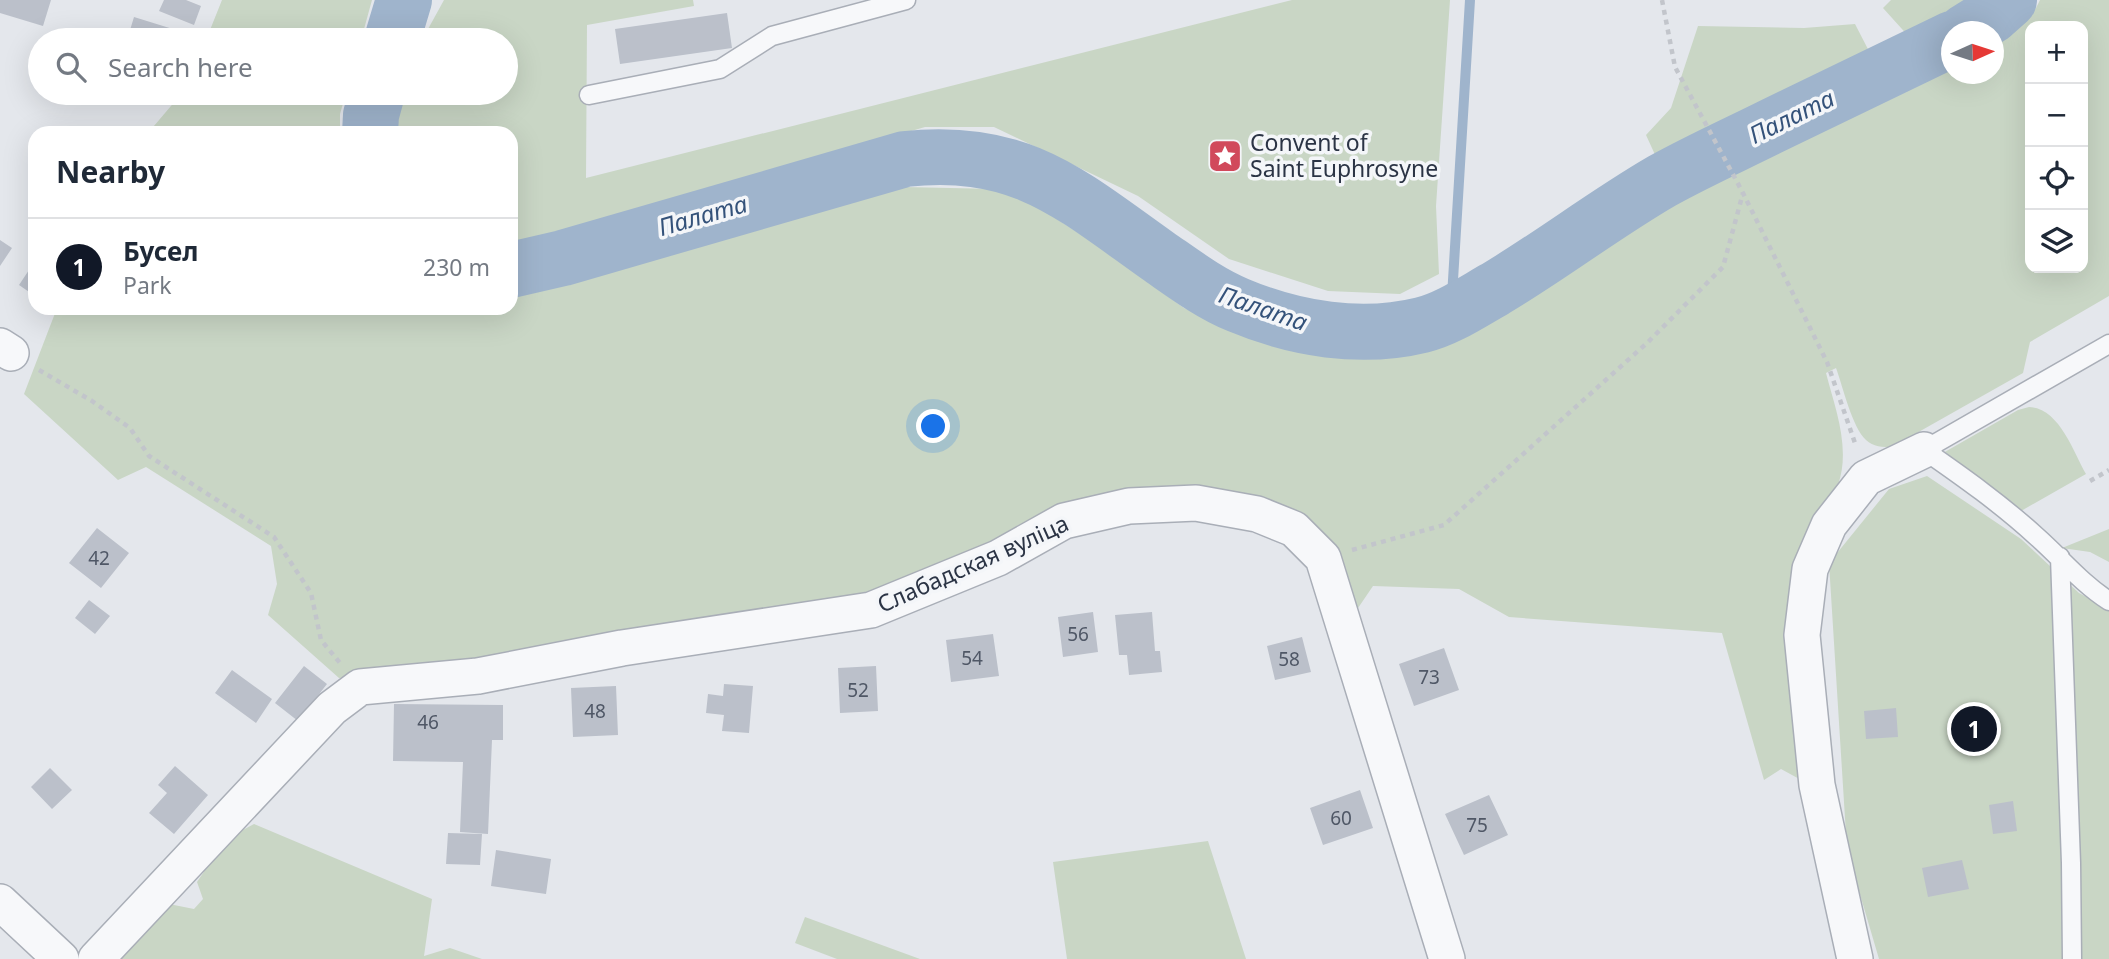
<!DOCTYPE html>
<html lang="en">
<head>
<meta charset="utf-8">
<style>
  :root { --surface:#fff; --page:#f6f6f7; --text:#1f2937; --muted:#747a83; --line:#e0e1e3; --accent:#111827 }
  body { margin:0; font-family:"Noto Sans",sans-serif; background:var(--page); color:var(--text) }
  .controls { position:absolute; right:21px; top:21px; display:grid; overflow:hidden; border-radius:14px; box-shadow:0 7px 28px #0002 }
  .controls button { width:63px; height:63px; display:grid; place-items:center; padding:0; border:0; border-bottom:2px solid var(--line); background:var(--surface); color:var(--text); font:35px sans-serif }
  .compass { position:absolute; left:1941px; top:21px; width:63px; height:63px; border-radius:50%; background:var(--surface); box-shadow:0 7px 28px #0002; rotate:87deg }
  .you { position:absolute; left:934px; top:427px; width:24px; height:24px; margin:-18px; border:5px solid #fff; border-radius:50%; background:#1a73e8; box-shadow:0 0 0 10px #1a73e833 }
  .badge { display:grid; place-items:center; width:46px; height:46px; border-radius:50%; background:var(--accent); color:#fff; font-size:23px; font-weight:700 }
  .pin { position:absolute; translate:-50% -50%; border:4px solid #fff; box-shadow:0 2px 7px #0006 }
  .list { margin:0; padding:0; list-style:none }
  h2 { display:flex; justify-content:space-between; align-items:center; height:91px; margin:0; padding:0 28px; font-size:30px }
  h2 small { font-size:23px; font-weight:400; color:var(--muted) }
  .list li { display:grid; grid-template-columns:46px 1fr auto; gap:21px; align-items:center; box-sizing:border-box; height:98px; padding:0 28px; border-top:2px solid var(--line) }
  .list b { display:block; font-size:26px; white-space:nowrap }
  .list p { margin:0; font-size:23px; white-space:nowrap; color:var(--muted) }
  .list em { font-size:23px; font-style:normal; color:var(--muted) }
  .icon { flex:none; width:38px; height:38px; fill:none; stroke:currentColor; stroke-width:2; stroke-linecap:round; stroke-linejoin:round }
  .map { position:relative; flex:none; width:2109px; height:959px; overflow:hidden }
  .search { position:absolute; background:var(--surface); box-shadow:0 7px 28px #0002; left:28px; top:28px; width:490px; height:77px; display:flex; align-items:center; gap:18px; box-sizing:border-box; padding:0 24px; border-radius:38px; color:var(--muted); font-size:26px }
  .panel { position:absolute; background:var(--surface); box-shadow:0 7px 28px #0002; left:28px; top:126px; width:490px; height:189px; border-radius:21px }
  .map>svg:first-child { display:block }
  .green { fill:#c9d6c5; fill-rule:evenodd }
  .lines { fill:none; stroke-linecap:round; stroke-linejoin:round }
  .stream { stroke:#9fb4cc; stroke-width:10 }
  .river { stroke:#9fb4cc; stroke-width:56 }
  .building { fill:#bbc0ca }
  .lane-casing { stroke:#a9aeb7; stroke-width:21 }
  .street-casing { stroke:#a9aeb7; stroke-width:38 }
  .path { stroke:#c2c5cb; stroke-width:4.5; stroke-dasharray:5 5; stroke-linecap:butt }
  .lane { stroke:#f7f8fa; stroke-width:18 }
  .street { stroke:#f7f8fa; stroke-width:35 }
  .labels { text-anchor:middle; stroke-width:7; stroke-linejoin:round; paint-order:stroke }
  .number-label { font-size:19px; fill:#4f5766 }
  .poi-label { font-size:23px; fill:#2b3445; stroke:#f4f6f9; text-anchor:start }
  .street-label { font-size:23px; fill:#2b3445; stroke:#f4f6f9 }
  .water-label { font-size:24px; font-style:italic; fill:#34527a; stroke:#f4f6f9 }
</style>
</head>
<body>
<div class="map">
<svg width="2109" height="959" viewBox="0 0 2109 959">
  <rect width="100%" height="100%" fill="#e4e7ec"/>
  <path class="green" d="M222 0H372L361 40H206Z
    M444 0H693L694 6 587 25 586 178 1292 0H1450L1436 206 1439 274 1400 294 1328 291 1229 259 1138 196 994 127H925L529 243 511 244V133H393L401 93H506V40H422Z
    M1891 0H1990L1979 9 1911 39 1883 8Z
    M2040 0H2109V296L2030 342 2023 373 1892 447C1883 447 1873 447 1866 440 1852 427 1843 387 1836 368L1826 373C1835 408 1851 448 1838 485 1834 496 1824 507 1818 517L1803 781 1781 769 1764 780 1722 633 1509 617 1459 589 1373 586 1356 611 1339 552 1196 491 868 602 589 642H560L543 653 483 663 339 678 268 615 277 584 271 546 146 467 118 480 24 394 57 308H511V291L581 270 904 187 996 189 1029 201 1097 245 1184 308 1228 328 1272 345 1317 353 1362 355 1441 343 1511 302 1598 242 1951 61 1952 74H1994V38L2036 8ZM2030 26H2083V268H2030Z
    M1855 24 1871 55 1657 159 1646 135 1671 108 1698 26 1804 28Z
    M182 93H346L340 114V133H148Z
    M2029 407C2059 408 2073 451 2086 474L2021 511 2004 496 1943 453 2018 410Z
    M1927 476 2021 539 2079 593 2109 609V959H1879L1847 850 1829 563 1889 489Z
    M2109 529V562L2090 552 2062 548Z
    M254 824 432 899 424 956 450 948 482 959H116L169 904 194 909 203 899 197 882 226 839Z
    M1208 841 1246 959H1067L1053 862Z
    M805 917 920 959H837L795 943Z"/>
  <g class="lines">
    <path class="stream" d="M1451 313 1470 0"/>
    <path class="river" d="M1965 32 1991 16 2009 0
      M392 40 404 0
      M370 133 371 115 377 93
      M511 270 563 258 905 159C1021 147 1069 193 1158 256 1184 274 1209 293 1238 305 1295 329 1361 340 1422 325 1447 319 1472 302 1495 289 1552 255 1605 214 1662 181 1698 161 1736 144 1772 126 1832 97 1892 68 1952 39"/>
  </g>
  <path class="building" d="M0 0H51L43 26 0 13Z
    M164 0H186L201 6 194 25 159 11Z
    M727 13 732 48 620 64 615 29Z
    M134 17 176 30 172 40H127Z
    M0 240 12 248 0 266Z
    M35 261V296L19 285Z
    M97 528 129 553 101 588 69 563Z
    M89 600 110 616 95 634 75 618Z
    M1093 612 1098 652 1063 657 1058 617Z
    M1152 612 1155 651H1160L1162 672 1129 675 1127 655H1119L1115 615Z
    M993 634 999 676 951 682 946 640Z
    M1302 637 1311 672 1275 680 1267 646Z
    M1444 648 1459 690 1414 706 1399 664Z
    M304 666 327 684 298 721 275 703Z
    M876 666 878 711 840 713 838 668Z
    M232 670 272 699 256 723 215 693Z
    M724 684 753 686 749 733 722 731 724 715 706 713 708 694 723 696Z
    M616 686 618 735 573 737 571 688Z
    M394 704 503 705V740H492L488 834 460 832 463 762 393 761Z
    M1896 708 1898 737 1866 739 1864 711Z
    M175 766 208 795 174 834 149 813 167 793 158 785Z
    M50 768 72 790 52 809 31 787Z
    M1360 790 1373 828 1323 845 1310 808Z
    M1489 795 1508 835 1464 855 1445 814Z
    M2013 801 2017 831 1993 834 1989 805Z
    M448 833 482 834 480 865 446 864Z
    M496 850 551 859 546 894 491 886Z
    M1962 860 1969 889 1928 897 1922 868Z"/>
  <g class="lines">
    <g class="lane-casing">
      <path id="lane" d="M589 95 720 69 772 36 906 0
        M2109 344 1924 450C1963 477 2001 504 2036 536 2061 558 2081 583 2109 601
        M2060 557 2071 863 2072 959"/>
    </g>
    <g class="street-casing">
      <path id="street" d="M0 346 11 353
        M0 902 61 959
        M96 959 332 708 360 687 478 676 622 648 871 610 998 558 1064 521 1129 506 1196 503 1257 514 1294 529 1323 558 1447 959
        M1855 959 1817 785 1802 635 1810 569 1829 525 1866 478 1924 450"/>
    </g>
    <path class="path" d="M1662 0 1675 67 1743 193 1827 362 1856 446
      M39 370 92 401 130 428 149 456 274 537 311 593 321 640 340 663
      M2090 481 2109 470
      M1352 550 1444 525 1647 343 1723 267 1743 193"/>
    <use href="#lane" class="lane"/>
    <use href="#street" class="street"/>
  </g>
  <defs>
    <g id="sight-square" transform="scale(1.75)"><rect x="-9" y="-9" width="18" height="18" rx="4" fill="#d1495b" stroke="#f4f6f9"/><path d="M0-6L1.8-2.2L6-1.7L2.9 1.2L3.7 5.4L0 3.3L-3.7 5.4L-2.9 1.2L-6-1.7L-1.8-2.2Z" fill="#fff"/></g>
  </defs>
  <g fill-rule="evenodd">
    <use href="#sight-square" x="1225" y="156"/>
  </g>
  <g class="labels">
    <g class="number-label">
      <text x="99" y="565">42</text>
      <text x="1078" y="641">56</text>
      <text x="972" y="665">54</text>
      <text x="1289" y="666">58</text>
      <text x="1429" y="684">73</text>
      <text x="858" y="697">52</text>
      <text x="595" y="718">48</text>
      <text x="428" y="729">46</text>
      <text x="1341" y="825">60</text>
      <text x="1477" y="832">75</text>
    </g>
    <g class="poi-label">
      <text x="1250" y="151">Convent of<tspan x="1250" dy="26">Saint Euphrosyne</tspan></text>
    </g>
    <g class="street-label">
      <text transform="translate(973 564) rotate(-24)" y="8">Слабадская вуліца</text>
    </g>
    <g class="water-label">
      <text transform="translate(1792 117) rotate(-26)" y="8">Палата</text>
      <text transform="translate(703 216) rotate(-16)" y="8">Палата</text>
      <text transform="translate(1263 309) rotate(19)" y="8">Палата</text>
    </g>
  </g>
</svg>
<div class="controls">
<button>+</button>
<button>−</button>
<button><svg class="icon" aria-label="locate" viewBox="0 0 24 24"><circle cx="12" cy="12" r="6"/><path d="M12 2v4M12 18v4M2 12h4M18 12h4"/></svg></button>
<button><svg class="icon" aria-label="layers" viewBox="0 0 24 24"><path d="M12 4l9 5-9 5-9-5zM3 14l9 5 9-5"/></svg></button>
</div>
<svg class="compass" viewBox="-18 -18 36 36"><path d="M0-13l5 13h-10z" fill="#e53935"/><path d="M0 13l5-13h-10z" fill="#747a83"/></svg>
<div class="you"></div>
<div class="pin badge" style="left:1974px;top:729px">1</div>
<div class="search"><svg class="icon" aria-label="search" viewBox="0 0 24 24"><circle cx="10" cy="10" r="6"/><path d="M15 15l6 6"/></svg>Search here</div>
<section class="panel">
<h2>Nearby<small></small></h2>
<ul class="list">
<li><span class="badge">1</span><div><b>Бусел</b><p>Park</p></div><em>230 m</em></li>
</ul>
</section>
</div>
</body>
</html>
